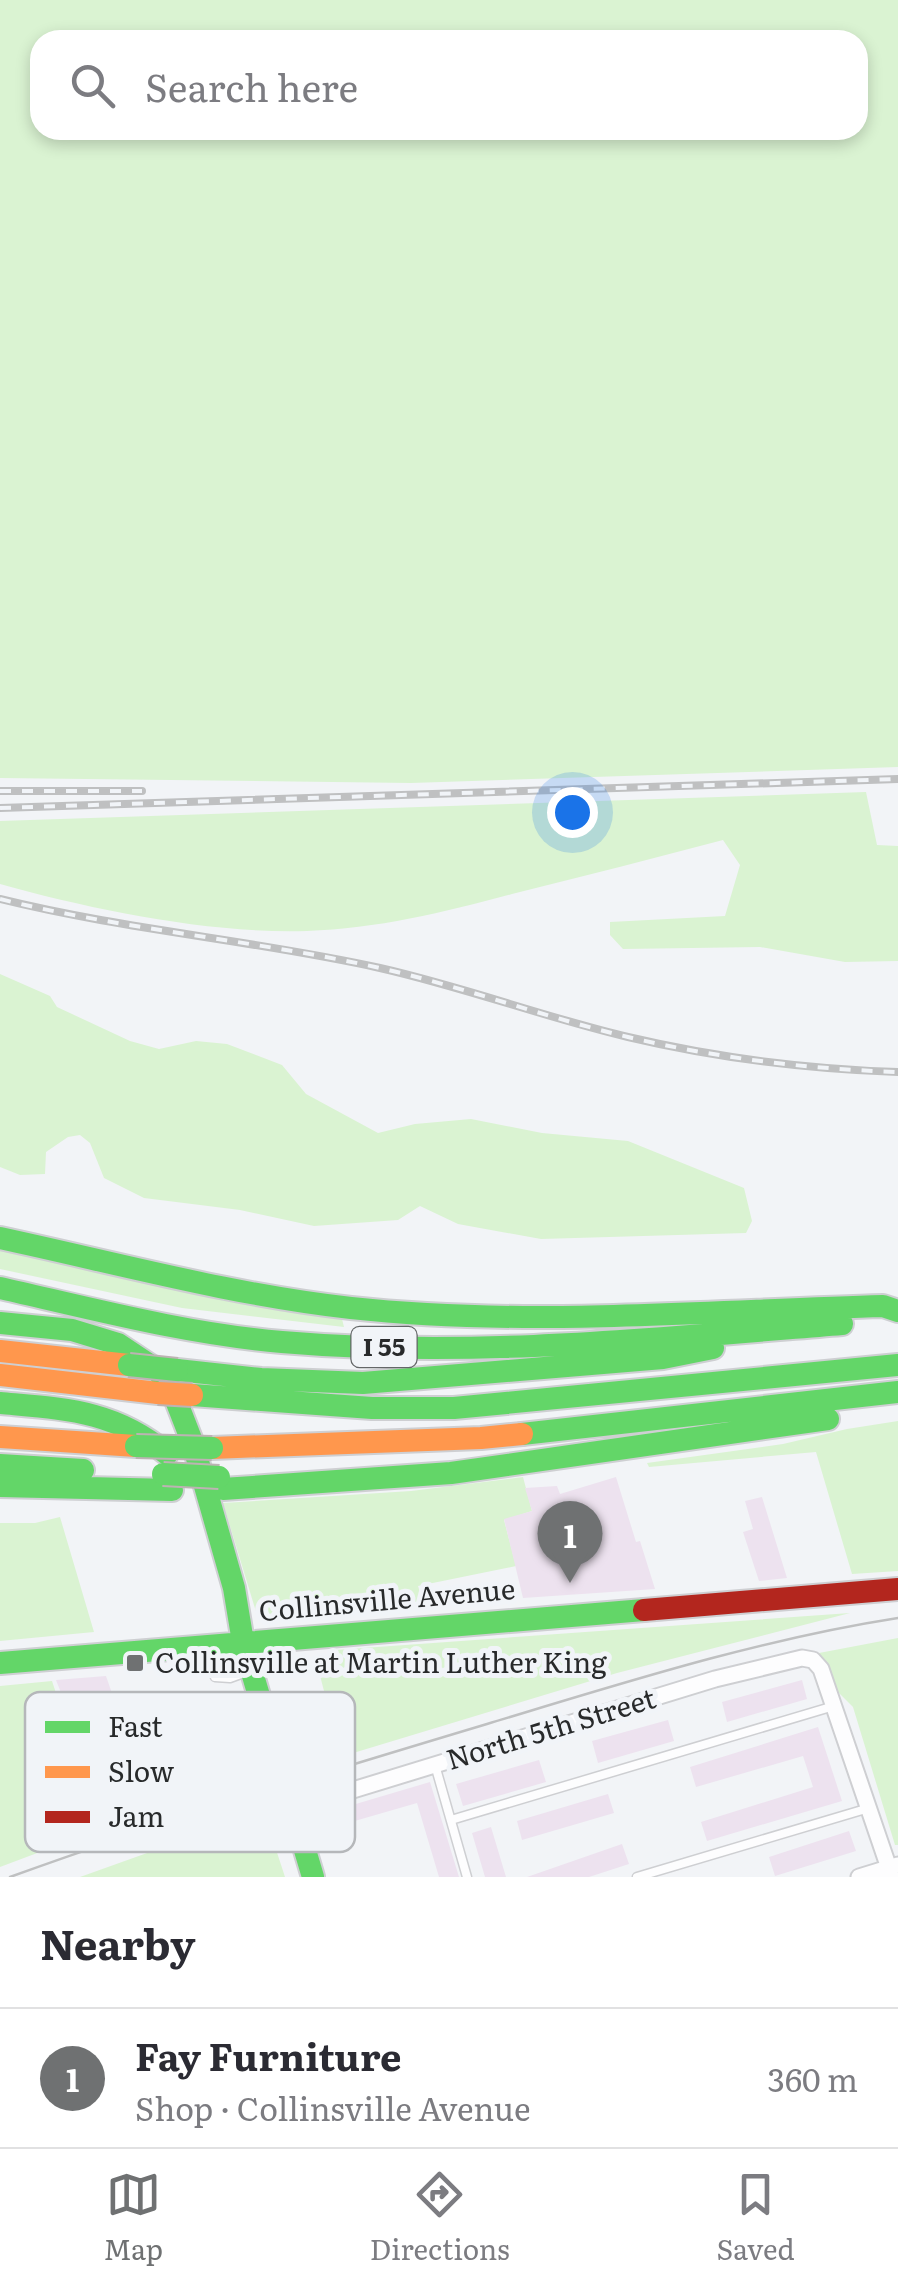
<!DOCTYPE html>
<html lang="en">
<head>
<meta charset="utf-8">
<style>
  :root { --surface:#fff; --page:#f7f7f7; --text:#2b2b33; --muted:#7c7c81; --line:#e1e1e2; --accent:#6f7172 }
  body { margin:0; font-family:Literata,serif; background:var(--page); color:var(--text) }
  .you { position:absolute; left:572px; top:812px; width:35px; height:35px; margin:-25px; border:8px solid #fff; border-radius:50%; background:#1a73e8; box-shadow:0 0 0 15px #1a73e833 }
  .badge { display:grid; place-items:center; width:65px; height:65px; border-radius:50%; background:var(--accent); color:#fff; font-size:32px; font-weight:700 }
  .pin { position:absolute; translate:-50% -82px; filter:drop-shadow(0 2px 5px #0008) }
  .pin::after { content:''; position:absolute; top:52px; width:35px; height:30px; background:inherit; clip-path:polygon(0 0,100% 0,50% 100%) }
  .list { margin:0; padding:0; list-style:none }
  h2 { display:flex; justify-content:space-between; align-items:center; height:130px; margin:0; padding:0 40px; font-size:42px }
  h2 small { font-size:32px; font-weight:400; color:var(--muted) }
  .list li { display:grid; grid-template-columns:65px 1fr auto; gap:30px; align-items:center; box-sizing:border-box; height:140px; padding:0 40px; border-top:2px solid var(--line) }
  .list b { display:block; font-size:38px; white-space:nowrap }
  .list p { margin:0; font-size:32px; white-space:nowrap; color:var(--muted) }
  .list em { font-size:32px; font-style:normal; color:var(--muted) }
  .icon { flex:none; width:55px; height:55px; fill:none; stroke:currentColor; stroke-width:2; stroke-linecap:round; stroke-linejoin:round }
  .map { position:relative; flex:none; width:898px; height:1877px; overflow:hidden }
  .search { position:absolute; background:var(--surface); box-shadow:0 5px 15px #0003; left:30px; right:30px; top:30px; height:110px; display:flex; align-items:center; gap:25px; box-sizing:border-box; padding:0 35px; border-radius:30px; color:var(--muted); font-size:38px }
  .sheet { height:270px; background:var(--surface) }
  nav { display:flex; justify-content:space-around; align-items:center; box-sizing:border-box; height:140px; border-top:2px solid var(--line); background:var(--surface); font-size:28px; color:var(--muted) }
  nav a { display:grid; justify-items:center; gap:5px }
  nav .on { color:var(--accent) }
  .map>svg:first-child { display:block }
  .green { fill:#daf3d2; fill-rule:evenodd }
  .building { fill:#ede2ef }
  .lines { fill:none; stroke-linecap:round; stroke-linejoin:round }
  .lane-casing { stroke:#cecfd2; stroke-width:11 }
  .street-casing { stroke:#cecfd2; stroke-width:19 }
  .fast-casing { stroke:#cecfd2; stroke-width:26 }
  .slow-casing { stroke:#cecfd2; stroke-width:26 }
  .jam-casing { stroke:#cecfd2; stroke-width:26 }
  .lane { stroke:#fdfdfe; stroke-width:8 }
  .street { stroke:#fdfdfe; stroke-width:15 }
  .fast { stroke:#63d668; stroke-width:22 }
  .slow { stroke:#ff974d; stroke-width:22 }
  .jam { stroke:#b3261e; stroke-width:22 }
  .tram { stroke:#bfc0c1; stroke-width:2.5 }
  .rail-casing { stroke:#bfc0c1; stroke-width:8 }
  .rail { stroke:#f1f4f8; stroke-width:4; stroke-dasharray:11; stroke-linecap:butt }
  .fast-bridge-casing { stroke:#bdb3b3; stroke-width:26; stroke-linecap:butt }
  .slow-bridge-casing { stroke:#bdb3b3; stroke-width:26; stroke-linecap:butt }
  .fast-bridge { stroke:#63d668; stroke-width:22 }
  .slow-bridge { stroke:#ff974d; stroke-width:22 }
  .poi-dot { fill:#6f7172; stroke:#f1f4f8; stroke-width:4 }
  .labels { text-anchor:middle; stroke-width:10; stroke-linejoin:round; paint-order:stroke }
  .shield { fill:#f1f4f8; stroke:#646768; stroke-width:2.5 }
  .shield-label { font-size:25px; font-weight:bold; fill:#282a2b }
  .street-label { font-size:28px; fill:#282a2b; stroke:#f1f4f8 }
  .poi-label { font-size:28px; fill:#282a2b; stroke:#f1f4f8; text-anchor:start }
  .key { fill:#f1f4f8; stroke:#b5b7ba; stroke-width:2.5 }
  .key-label { font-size:28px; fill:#282a2b }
</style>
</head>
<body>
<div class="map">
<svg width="898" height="1877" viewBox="0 0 898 1877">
  <rect width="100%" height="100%" fill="#f2f4f7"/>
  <path class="green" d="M0 0H898V767L411 783 0 778ZM40 40H858V130H40Z
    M866 792 877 845 898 846V961L845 962 760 947 623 949 610 935V922L725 916 740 865 723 840C654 858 585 876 516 893 449 911 378 929 307 931 211 934 93 910 0 884V821Z
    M0 974 50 996 57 1007 130 1041 159 1049 196 1041 227 1044 282 1065 306 1094 378 1133 415 1124 471 1119 542 1133 628 1141 744 1188 752 1221 746 1233 541 1239 458 1224 420 1206 398 1220 314 1226 240 1210 144 1198 104 1178 90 1143 80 1135 68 1137 46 1152 45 1174 20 1175 0 1167Z
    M0 1248 342 1319 344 1327 182 1308 0 1269Z
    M898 1421V1571L852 1574 816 1452 649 1467 647 1463 783 1444 847 1429Z
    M523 1477 532 1511 504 1520 516 1566 418 1586 425 1608 261 1618 257 1615 223 1503 411 1491Z
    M60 1517 94 1632 0 1641V1523H35Z
    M850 1613 617 1673 307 1767 300 1749 335 1733 318 1668 339 1662 335 1650Z
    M898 1638V1845H895L853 1707 836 1690 819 1653Z
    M52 1681 101 1829 0 1867V1686Z
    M245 1818 249 1831 268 1825 285 1877H80Z"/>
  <path class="building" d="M616 1477 636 1542 640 1541 655 1589 523 1598 504 1519 532 1511 525 1488 557 1486 560 1494Z
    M762 1497 787 1578 759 1581 743 1532 753 1529 745 1501Z
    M106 1676 117 1708 155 1696 169 1737 135 1748 130 1731 81 1744 56 1680Z
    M802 1680 807 1699 727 1722 722 1702Z
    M668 1720 674 1741 598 1763 592 1741Z
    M818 1727 842 1801 707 1841 701 1822 813 1787 803 1756 696 1787 690 1767Z
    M539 1760 546 1782 463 1806 456 1784Z
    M430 1782 459 1877H439L417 1803 327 1829 322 1814Z
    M608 1794 614 1813 522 1840 517 1821Z
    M491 1827 506 1877H485L472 1833Z
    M849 1831 856 1851 775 1876 769 1857Z
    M622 1844 629 1864 589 1877H527Z"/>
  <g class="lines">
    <g class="lane-casing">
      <path id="lane" d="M215 1677 230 1678 249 1671
        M435 1765 467 1877
        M451 1820 834 1706
        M637 1877 869 1808"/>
    </g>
    <g class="street-casing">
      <path id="street" d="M291 1809 715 1679 802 1658 813 1660 821 1669 892 1877
        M859 1877 898 1865"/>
    </g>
    <g class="fast-casing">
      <path id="fast" d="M0 1238C116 1263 233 1295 351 1308 526 1327 707 1311 883 1306L898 1311
        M0 1288C93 1309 187 1334 282 1342 469 1358 656 1339 842 1324
        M0 1323 72 1330 118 1344 157 1370 172 1390 193 1444 234 1588 243 1642 313 1877
        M177 1370 261 1379 363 1383 663 1358 713 1348
        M192 1395 372 1408H454L898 1365
        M0 1403C66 1409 114 1410 167 1454
        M522 1434 898 1392
        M0 1465 83 1470
        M0 1486 172 1490
        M223 1489 451 1473 828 1419
        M0 1663 644 1610"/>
    </g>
    <g class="slow-casing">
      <path id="slow" d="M0 1351 129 1365
        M0 1375 158 1393
        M0 1437 136 1446
        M212 1448 481 1438 522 1434"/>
    </g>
    <g class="jam-casing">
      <path id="jam" d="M644 1610 898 1589"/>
    </g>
    <use href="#lane" class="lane"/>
    <use href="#street" class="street"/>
    <use href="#fast" class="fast"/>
    <use href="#slow" class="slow"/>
    <use href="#jam" class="jam"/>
    <path class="tram" d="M10 1877C167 1820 327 1772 487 1724 623 1683 757 1640 898 1618"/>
    <g class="rail-casing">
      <path id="rail" d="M0 791H142
        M0 808 898 779
        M0 899C125 930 254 940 380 968 464 987 544 1017 628 1037 717 1058 807 1069 898 1072"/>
    </g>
    <use href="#rail" class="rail"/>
    <g class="fast-bridge-casing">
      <path id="fast-bridge" d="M129 1365 177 1370
        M136 1446 212 1448
        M163 1474 219 1477"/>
    </g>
    <g class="slow-bridge-casing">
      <path id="slow-bridge" d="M158 1393 192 1395"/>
    </g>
    <use href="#fast-bridge" class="fast-bridge"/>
    <use href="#slow-bridge" class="slow-bridge"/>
  </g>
  <rect class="poi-dot" x="125" y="1653" width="20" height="20" rx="5"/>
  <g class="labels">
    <rect class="shield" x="351.5" y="1327" width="65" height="40" rx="8"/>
    <g class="shield-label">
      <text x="384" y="1356">I 55</text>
    </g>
    <g class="street-label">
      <text transform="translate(387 1600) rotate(-5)" y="10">Collinsville Avenue</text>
      <text transform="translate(551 1729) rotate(-17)" y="10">North 5th Street</text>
    </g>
    <g class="poi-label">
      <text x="155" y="1673">Collinsville at Martin Luther King</text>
    </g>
  </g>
  <rect x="25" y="1692" width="330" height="160" rx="15" class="key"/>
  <rect x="45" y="1721" width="45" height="12" fill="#63d668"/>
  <rect x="45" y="1766" width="45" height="12" fill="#ff974d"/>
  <rect x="45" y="1811" width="45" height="12" fill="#b3261e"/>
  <g class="key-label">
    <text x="108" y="1737">Fast</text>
    <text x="108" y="1782">Slow</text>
    <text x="108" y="1827">Jam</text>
  </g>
</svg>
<div class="you"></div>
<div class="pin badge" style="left:570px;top:1583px">1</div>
<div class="search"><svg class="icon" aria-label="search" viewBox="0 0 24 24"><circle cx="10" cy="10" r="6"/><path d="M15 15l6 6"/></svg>Search here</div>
</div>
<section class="sheet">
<h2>Nearby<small></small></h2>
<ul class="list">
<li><span class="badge">1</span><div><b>Fay Furniture</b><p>Shop · Collinsville Avenue</p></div><em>360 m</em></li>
</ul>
</section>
<nav>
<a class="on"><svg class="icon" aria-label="map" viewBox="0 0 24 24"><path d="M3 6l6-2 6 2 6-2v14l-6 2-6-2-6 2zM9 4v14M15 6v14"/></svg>Map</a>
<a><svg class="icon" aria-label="directions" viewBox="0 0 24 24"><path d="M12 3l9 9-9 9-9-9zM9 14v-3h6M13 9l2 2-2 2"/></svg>Directions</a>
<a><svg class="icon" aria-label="saved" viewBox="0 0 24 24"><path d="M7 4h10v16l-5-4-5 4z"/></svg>Saved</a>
</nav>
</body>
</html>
